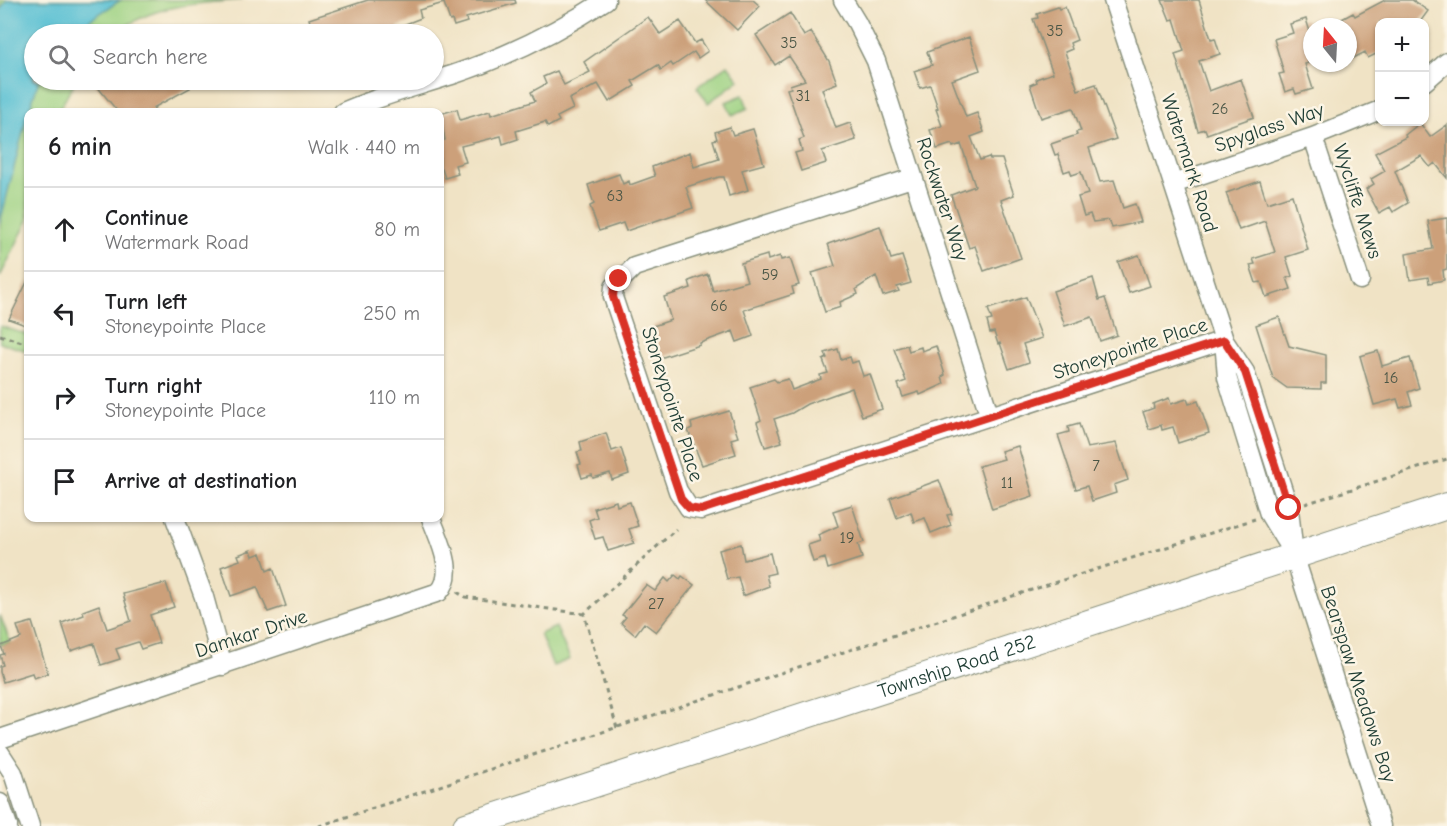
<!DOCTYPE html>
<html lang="en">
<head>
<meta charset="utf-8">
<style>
  :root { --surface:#fff; --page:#f6f6f6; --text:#202124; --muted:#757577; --line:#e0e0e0 }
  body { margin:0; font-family:"Comic Neue",sans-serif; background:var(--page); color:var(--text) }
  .controls { position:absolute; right:18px; top:18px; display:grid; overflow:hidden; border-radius:12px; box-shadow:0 2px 4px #0004 }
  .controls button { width:54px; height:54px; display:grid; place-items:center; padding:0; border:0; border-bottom:2px solid var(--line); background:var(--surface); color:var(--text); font:30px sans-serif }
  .compass { position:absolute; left:1303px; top:18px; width:54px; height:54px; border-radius:50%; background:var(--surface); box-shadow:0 2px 4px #0004; rotate:342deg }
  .stop { position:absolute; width:18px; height:18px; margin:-14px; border:4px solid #d93025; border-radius:50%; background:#fff }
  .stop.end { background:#d93025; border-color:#fff; box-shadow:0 2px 6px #0008 }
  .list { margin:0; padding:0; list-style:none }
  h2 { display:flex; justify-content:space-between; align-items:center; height:78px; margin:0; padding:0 24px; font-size:26px }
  h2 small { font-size:20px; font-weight:400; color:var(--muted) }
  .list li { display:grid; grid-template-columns:39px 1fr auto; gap:18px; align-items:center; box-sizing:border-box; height:84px; padding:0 24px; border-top:2px solid var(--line) }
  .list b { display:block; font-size:22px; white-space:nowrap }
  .list p { margin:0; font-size:20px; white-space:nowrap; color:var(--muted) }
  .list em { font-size:20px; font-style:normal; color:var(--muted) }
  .icon { flex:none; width:33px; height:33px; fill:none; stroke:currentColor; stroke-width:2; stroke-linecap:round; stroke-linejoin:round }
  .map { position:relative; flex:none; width:1447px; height:826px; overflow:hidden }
  .search { position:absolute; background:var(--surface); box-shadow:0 2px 4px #0004; left:24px; top:24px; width:420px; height:66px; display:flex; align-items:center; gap:15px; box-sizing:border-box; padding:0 21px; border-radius:33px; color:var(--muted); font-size:22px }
  .panel { position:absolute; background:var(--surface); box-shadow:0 2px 4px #0004; left:24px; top:108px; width:420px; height:414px; border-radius:12px }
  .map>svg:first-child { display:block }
  .green { fill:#9ed283; stroke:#5e885c; stroke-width:1.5 }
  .water { fill:#56bfd3; stroke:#3a7e84; stroke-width:1.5 }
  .building { fill:#cca07a }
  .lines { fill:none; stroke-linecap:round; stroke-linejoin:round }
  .street-casing { stroke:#88907c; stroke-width:21 }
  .secondary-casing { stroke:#88907c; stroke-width:28 }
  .path { stroke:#88907c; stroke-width:3; stroke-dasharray:4.5 4.5; stroke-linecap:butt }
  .street { stroke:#fff; stroke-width:18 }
  .secondary { stroke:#fff; stroke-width:26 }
  .route { stroke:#d93025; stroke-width:8 }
  .labels { text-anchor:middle; stroke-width:5; stroke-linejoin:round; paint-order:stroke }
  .number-label { font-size:16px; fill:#4a5646 }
  .street-label { font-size:20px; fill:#1f3d34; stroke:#fcf5e5 }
</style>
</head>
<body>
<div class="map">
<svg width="1447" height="826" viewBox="0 0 1447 826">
  <rect width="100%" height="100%" fill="#fcf5e5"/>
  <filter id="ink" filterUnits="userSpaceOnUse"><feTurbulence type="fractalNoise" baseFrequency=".0167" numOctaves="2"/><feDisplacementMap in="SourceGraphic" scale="12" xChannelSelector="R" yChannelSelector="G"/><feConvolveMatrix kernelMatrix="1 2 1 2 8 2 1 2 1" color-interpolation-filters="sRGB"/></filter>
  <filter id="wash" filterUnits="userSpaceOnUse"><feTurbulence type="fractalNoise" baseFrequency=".008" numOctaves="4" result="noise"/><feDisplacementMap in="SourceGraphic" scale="24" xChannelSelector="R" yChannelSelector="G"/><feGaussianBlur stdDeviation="1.35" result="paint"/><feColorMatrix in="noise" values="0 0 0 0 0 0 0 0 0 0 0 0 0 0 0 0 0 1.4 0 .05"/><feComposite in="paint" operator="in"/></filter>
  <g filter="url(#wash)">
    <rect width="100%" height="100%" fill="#f0e3c5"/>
    <path class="green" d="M0 0H242C200 3 150 4 116 34H34V80H76L58 112H28V220L0 277Z
      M728 65 739 80 708 103 697 87Z
      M743 95 748 108 732 115 726 102Z
      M0 326 28 335V351L0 343Z
      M0 615 10 642 0 645Z
      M556 627 570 659 553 666 540 634Z"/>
    <path class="water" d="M7 0H121L91 19 76 34H34V80H39L26 120 0 223V10Z"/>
    <g id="blocks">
      <path class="building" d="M368 0H515L516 3 466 18 467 22 454 26 452 20 450 21 444 3 419 10 421 18 398 27 401 34H314L309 19Z
        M705 0H753L760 6 737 30Z
        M1162 0H1199L1211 39 1215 38 1220 54 1199 61 1209 91 1241 79 1254 117 1207 134 1205 129 1198 131 1175 54 1184 51 1174 19 1170 20Z
        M1385 0H1412L1428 11 1420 22H1380V52L1368 58 1365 52 1348 61V27H1327L1353 13 1355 16Z
        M1058 7 1059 9 1065 7 1077 40 1070 43 1072 49 1065 52 1078 90 1096 84 1116 139 1089 148 1100 182 1114 180 1123 208 1135 204 1141 222 1112 228 1109 220 1093 222 1090 214 1084 216 1078 197 1088 194 1081 172 1072 175 1070 170 1064 172 1058 154 1055 155 1051 144 1077 135 1076 132 1081 131 1073 108 1041 118 1030 85 1037 82 1036 79 1053 73 1033 19 1038 18 1037 14Z
        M790 13 804 36 811 32 829 61 837 83 822 89 836 128 850 123 856 140 822 151 826 163 801 171 795 153 802 151 799 140 804 138 787 89 791 88 790 85 805 80 789 56 775 65 756 35Z
        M648 17 660 34 680 21 695 43 701 40 708 51 698 58 694 52 673 66 671 63 661 70 658 65 632 81 635 86 609 102 598 84 569 99 573 109 557 117 559 121 548 127 545 122 516 131 518 139 503 144 501 136 461 146 466 162 455 165 458 174 445 178 442 169 440 170V141L445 140 440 114 457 109 460 120 490 111 491 115 535 101 531 92 546 84 543 77 557 71 564 85 590 72 584 62Z
        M1306 19 1312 38V62L1305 64 1313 89 1296 94 1294 89 1285 92 1279 74 1284 73 1274 39 1293 33 1290 24Z
        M969 37 980 70 952 80 966 117 977 113 984 132 971 137 980 160 989 157 990 159H1002L1014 195 1001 200 1021 258 984 271 975 246 969 248 951 195 975 186 961 144 953 147 952 144 937 149 930 130 942 126 936 109 938 108 930 85 920 88 914 71 932 65 927 52Z
        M92 80H186L190 88 153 108 157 112H118Z
        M1420 123 1430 137 1447 125V178L1435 163 1430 167 1421 156 1395 171 1408 203 1393 212 1390 207 1379 213 1366 189 1374 184 1371 179 1385 171 1375 153 1406 137 1405 135Z
        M730 127 733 135 753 129 764 164 742 170 748 190 729 196 724 177H719L686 187 693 208 626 231 623 223 599 231 590 206 594 204 588 185 619 174 623 184 629 181 630 185 655 176 652 167 690 152 694 167 719 159 713 140 717 139 715 132Z
        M1260 181 1267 203 1292 195 1308 250 1286 257 1292 276 1287 278 1291 289 1266 297 1261 282 1256 283 1250 265 1255 264 1253 259 1275 252 1265 221 1239 230 1226 193Z
        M1447 218V269L1443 270 1444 280 1429 283 1428 277 1410 280 1406 254 1433 249 1428 221Z
        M880 226 891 259 902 256 911 283 897 287 899 291 883 296 876 276 856 289 858 294 840 302 841 307 825 312 812 273 835 266 828 244Z
        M767 255 768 260 780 256 781 260 790 258 799 285 792 287 794 294 744 310 753 336 737 342 733 331 700 343V345L660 358 653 326 671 320 664 297 691 288 689 281 708 274 713 291 747 281 741 263Z
        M1139 255 1150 286 1129 293 1118 262Z
        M1093 278 1099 300 1105 298 1117 335 1100 341 1092 317 1065 326 1053 291Z
        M28 280V326L9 319Z
        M1026 297 1042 338 1023 344 1029 362 1009 369 1000 343 998 344 994 332 990 333 987 321 992 320 988 309Z
        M1279 317 1289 346 1326 355V383H1321V389L1287 388 1273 378 1256 325Z
        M907 345 909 351 921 347 922 351 936 346 945 375 942 377 944 384 920 395 919 392 903 397 898 384 906 381 894 349Z
        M838 349 841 360 850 357 852 363 858 361 863 376 870 374 882 409 862 416 852 388 807 404 792 413 774 419 782 442 765 447 757 422 761 420 750 387 774 379 777 382 788 379 792 390 821 379 820 375 828 373 823 360 827 358 825 353Z
        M1378 351 1382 366 1410 358 1419 388 1408 392 1412 405 1400 408 1397 399 1374 405 1360 356Z
        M1169 398 1171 404 1187 399 1189 404 1198 401 1209 433 1178 443 1173 427 1162 430 1161 425 1149 429 1143 412 1154 408 1153 404Z
        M729 411 738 437 731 439 736 454 702 465 688 430 692 428 691 423Z
        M1079 424 1087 448 1116 443 1128 480 1114 485 1116 493 1092 501 1087 486 1076 489 1058 435 1069 432 1068 427Z
        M606 433 612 451 621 448 629 474 612 480 610 473 593 478 592 475 582 478 578 465 581 464 577 452 582 451 580 442Z
        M1018 446 1033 496 992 509 979 466 1004 459 1001 451Z
        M939 480 952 514 947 515 951 525 931 533 925 518 914 522 911 512 897 518 890 498Z
        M616 501 617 506 630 502 638 526 629 529 634 543 608 551 603 537 595 539 589 520 597 517 594 508Z
        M852 505 864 542 858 544 862 558 828 569 825 558 813 562 808 545 820 541 818 535 838 526 833 511Z
        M741 544 744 560 770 553 775 573 766 575 769 586 743 596 738 577 727 579 719 550Z
        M251 550 253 556 261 553 267 571 273 568 286 606 268 612 257 587 231 596 221 567 240 560 238 555Z
        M675 575 680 579 682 576 694 585 656 632 644 623 635 635 621 623 626 617 622 615 646 585 655 591 665 578 669 582Z
        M166 583 174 607 150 615 159 643 141 649 138 642 116 649 120 659 101 665 94 643 71 651 62 623 84 615 83 611 99 605 107 629 131 621 123 594Z
        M32 622 48 673 34 678 32 673 3 682 0 672V666L3 665 0 655 4 654 1 646 21 638 17 626Z"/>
    </g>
  </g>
  <g filter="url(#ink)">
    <use href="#blocks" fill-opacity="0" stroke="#88907c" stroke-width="1.5"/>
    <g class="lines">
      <g class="street-casing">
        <path id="street" d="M843 0 857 23 876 61 990 417
          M1113 0 1224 340 1227 377 1269 514 1294 555
          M1424 82 1447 62
          M343 112C379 96 415 87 452 75 506 57 559 31 606 0
          M1313 137 1360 280
          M912 178 634 267 614 287 613 297 678 491 689 508 701 510 1224 340
          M1173 184 1313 137 1380 110
          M1225 342 1245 372 1289 509 1294 555 1381 826
          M175 518 204 597 223 666
          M0 739 439 592C457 573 439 540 431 518
          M0 753 13 773 30 826
          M0 803 8 826"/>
      </g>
      <g class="secondary-casing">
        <g id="secondary">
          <path id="s1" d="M466 826 1447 506"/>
        </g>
      </g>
      <path class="path" d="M0 335 28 344
        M1305 504 1447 459
        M457 592 465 597 584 614
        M617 728 584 614 676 529
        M319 826 1022 593 1255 519"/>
      <use href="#street" class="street"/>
      <use href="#secondary" class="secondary"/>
    </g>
  </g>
  <g class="lines" filter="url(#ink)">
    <path class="route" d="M619 279 614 287 613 297 681 499 689 508 701 510 1224 340 1245 372 1289 508"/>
  </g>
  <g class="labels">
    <g class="number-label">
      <text x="1055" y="36">35</text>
      <text x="789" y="48">35</text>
      <text x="803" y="101">31</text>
      <text x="1220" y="114">26</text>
      <text x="615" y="201">63</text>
      <text x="770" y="280">59</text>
      <text x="719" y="311">66</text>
      <text x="1391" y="383">16</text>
      <text x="1096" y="471">7</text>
      <text x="1007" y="488">11</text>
      <text x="847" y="543">19</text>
      <text x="656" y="609">27</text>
    </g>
    <g class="street-label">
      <text transform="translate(1269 127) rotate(-19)" y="7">Spyglass Way</text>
      <text transform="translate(1190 163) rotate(72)" y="7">Watermark Road</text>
      <text transform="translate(943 199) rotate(72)" y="7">Rockwater Way</text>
      <text transform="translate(1358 201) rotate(72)" y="7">Wycliffe Mews</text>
      <text transform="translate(1130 348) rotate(-18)" y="7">Stoneypointe Place</text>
      <text transform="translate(673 404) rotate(72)" y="7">Stoneypointe Place</text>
      <text transform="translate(251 633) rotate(-18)" y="7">Damkar Drive</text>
      <text dy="7" stroke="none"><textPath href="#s1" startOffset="516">Township Road 252</textPath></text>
      <text transform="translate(1359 684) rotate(72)" y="7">Bearspaw Meadows Bay</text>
    </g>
  </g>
</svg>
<div class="controls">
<button>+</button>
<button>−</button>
</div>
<svg class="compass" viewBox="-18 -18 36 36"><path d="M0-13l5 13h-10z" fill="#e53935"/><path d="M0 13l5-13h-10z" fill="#757577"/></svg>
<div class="stop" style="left:1289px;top:508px"></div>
<div class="stop end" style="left:619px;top:279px"></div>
<div class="search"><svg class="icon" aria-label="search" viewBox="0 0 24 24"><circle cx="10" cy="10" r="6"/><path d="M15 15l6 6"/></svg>Search here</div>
<section class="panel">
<h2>6 min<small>Walk · 440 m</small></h2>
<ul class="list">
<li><svg class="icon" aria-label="ahead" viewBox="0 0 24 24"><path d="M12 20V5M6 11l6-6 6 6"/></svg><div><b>Continue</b><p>Watermark Road</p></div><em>80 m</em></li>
<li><svg class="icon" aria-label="left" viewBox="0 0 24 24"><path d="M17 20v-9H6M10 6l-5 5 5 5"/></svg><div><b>Turn left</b><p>Stoneypointe Place</p></div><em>250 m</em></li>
<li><svg class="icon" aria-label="right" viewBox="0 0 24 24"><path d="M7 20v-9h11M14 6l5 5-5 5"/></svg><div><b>Turn right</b><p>Stoneypointe Place</p></div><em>110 m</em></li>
<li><svg class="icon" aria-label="arrive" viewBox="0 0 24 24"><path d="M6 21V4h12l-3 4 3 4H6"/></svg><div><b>Arrive at destination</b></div></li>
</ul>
</section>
</div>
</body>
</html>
